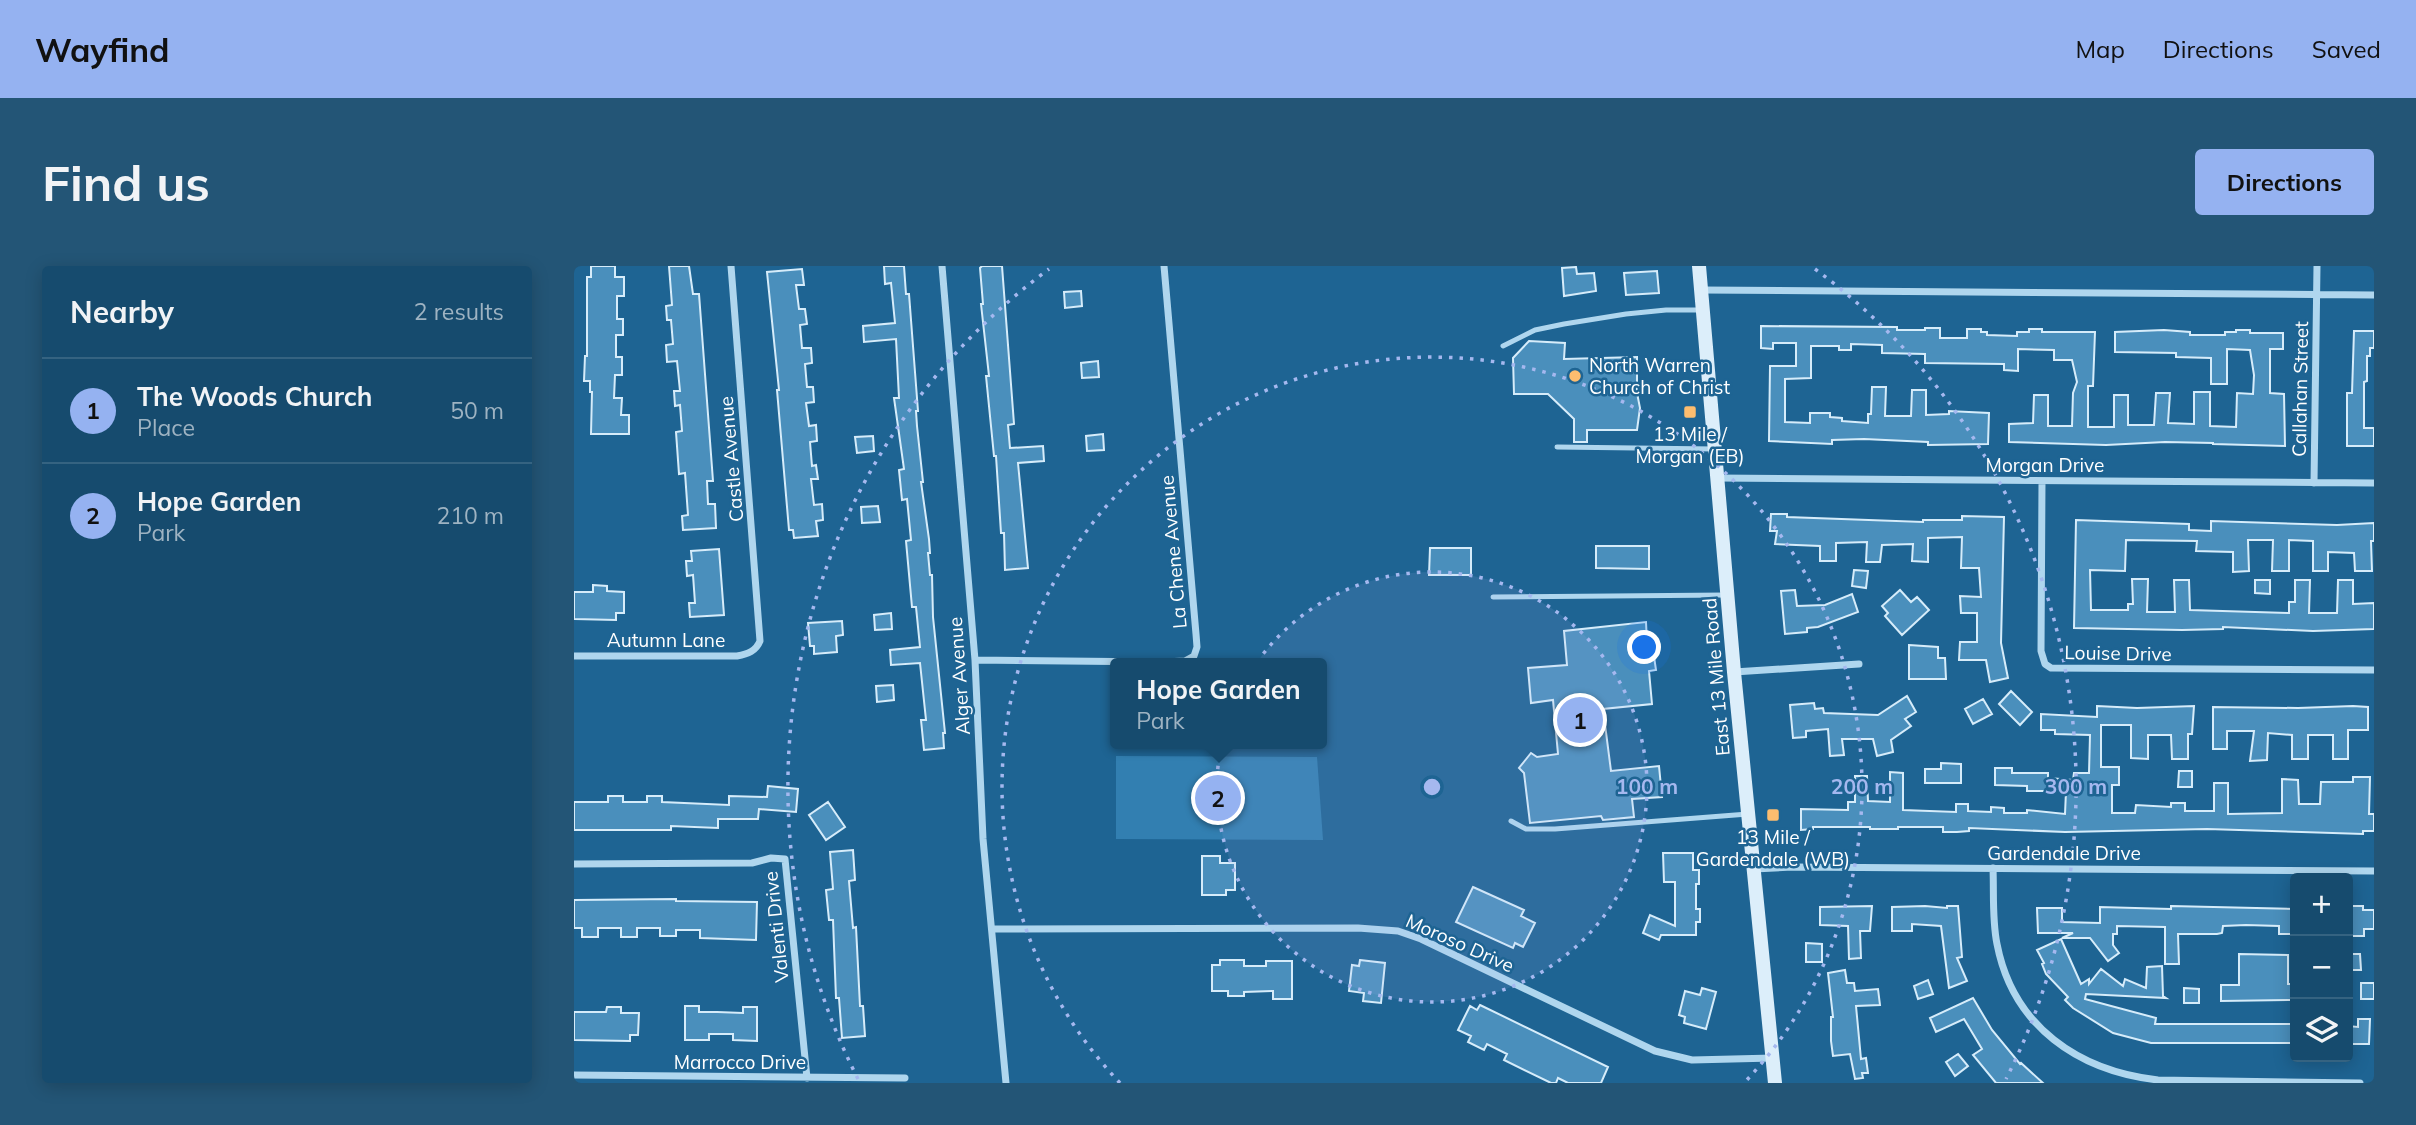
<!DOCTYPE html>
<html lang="en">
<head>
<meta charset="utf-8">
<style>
  :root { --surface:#164b6e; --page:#235576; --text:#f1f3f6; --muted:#9eb3c2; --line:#356381; --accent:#95b2f1 }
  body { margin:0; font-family:Mulish,sans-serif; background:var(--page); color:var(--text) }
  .controls { position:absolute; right:21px; bottom:21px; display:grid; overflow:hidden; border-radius:7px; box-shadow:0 4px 18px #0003 }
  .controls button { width:63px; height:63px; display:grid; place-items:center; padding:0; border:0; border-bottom:2px solid var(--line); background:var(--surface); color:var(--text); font:35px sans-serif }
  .you { position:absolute; left:1071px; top:382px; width:24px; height:24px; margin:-18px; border:5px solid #fff; border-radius:50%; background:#1a73e8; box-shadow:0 0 0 10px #1a73e833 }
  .badge { display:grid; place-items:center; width:46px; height:46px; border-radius:50%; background:var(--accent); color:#111; font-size:23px; font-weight:700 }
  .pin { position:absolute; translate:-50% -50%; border:4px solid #fff; box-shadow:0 2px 7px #0006 }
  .popup { position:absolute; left:536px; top:392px; width:217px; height:91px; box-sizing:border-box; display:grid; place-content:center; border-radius:7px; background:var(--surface); filter:drop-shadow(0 2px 5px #0005); font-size:23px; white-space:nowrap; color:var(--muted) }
  .popup b { font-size:26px; color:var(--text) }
  .popup::after { content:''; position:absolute; left:50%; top:100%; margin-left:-14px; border:14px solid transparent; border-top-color:var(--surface) }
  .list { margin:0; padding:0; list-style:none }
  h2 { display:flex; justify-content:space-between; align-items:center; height:91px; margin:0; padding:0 28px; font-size:30px }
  h2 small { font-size:23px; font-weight:400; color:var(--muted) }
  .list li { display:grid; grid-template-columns:46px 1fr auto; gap:21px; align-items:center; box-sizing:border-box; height:105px; padding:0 28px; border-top:2px solid var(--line) }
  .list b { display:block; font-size:26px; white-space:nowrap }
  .list p { margin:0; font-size:23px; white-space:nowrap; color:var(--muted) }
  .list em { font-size:23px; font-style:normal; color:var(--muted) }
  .icon { flex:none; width:38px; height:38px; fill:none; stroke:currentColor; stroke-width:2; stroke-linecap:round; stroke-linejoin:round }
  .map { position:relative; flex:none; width:1800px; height:817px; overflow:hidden; border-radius:7px }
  header { display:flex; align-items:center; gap:42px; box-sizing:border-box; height:98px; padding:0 35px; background:var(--accent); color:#111 }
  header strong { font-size:33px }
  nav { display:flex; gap:38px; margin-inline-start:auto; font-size:24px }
  .intro { display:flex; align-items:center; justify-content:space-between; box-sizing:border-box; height:168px; padding:0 42px }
  h1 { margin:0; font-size:49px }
  .button { padding:18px 32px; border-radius:7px; background:var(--accent); color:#111; font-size:24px; font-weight:700 }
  main { display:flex; gap:42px; padding:0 42px }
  aside { flex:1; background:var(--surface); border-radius:7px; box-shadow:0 4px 18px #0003 }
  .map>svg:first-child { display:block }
  .green { fill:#327fb1 }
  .building { fill:#4a8fbc; stroke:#d6ecfa; stroke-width:2 }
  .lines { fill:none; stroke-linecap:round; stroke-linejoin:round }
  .service { stroke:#afd6ee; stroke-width:5 }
  .minor { stroke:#afd6ee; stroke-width:7 }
  .secondary { stroke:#dceefa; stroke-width:14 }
  .ring { fill:none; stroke:#a5b8ef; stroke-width:3.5; stroke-dasharray:3.5 7 }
  .poi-dot { fill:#fdbd6f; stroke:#1e6493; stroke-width:2.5 }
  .labels { text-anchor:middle; stroke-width:5; stroke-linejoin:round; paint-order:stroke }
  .poi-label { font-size:19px; fill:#fff; stroke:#1e6493 }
  .street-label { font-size:19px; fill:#fff; stroke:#1e6493 }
  .centre { fill:#a5b8ef; stroke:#1e6493; stroke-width:3.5 }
  .ring-label { font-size:21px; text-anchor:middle; font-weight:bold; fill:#a5b8ef; stroke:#1e6493; stroke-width:5; stroke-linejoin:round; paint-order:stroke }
</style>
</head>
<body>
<header>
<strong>Wayfind</strong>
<nav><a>Map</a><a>Directions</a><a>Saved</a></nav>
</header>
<div class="intro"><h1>Find us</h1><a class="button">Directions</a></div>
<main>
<aside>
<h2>Nearby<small>2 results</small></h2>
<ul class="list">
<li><span class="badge">1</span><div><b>The Woods Church</b><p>Place</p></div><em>50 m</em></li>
<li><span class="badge">2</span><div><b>Hope Garden</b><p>Park</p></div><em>210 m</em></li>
</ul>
</aside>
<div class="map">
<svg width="1800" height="817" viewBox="0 0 1800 817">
  <rect width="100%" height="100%" fill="#1e6493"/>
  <path class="green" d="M542 490 743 491 749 574 542 573Z"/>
  <path class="building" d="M17 0H41V11H50V30H43V53H49V69H42V91H48V109H41L40 132H48L47 149H55V168H17L18 126H16V115H10L11 90H13V11H17Z
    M95 0H115L119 28H125L139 215H133L134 238H141L142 262 109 264 108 250 114 249 111 207 105 208 102 166 108 165 106 139 101 140 100 125H106L103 95 93 96 92 79 99 78 97 54H93L92 40 98 39Z
    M310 0H330L332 28H335L344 145H342L343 160 349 216H347L355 273 356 287H354L356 309H358L359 351 371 467H369L370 482 350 484 347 454H352L346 397 317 399 316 384 346 381 342 341H338L332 275 337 274 333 233 328 234 325 204 330 203 320 132H325L322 73 290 76 289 60 321 57 317 17 311 18Z
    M408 0H428L440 158 434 159 436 182 469 180 470 195 444 197 454 302 431 304 430 267H427L422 190H420L412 110H415L407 38H409L406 2Z
    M1002 1 1003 8 1020 7 1022 25 990 30 988 2Z
    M228 3 230 19H222L225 43H231L233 58 226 59 228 82H237L238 97 231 98 233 121H239L240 136 232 137 235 160 242 159 243 175 236 176 238 200 242 199 244 213H237L240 239 248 238 249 254 242 255 244 270 220 272 219 264H215L203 124H205L193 6Z
    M1083 5 1085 27 1052 29 1050 7Z
    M507 25 508 40 491 42 490 26Z
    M1187 60 1323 61V64H1351V62H1366V72H1393V63H1407V66H1413V69L1443 70V66H1455V63H1468V66H1521L1519 120H1514V161H1540V129H1554V159H1580L1582 127H1596L1594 157 1620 158V126H1636V160L1662 161 1663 127 1679 128 1680 109 1676 84 1653 83V118H1637V92L1602 91V87L1541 86V66L1590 64 1616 66V69H1651V66H1662V64H1676V67H1709V83H1696V127L1710 128 1711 180 1639 178V177L1591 176 1532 179 1435 176V158L1459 157 1460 129H1474V160H1498L1499 127 1503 116 1498 94H1480V84L1444 83V105L1430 104V98L1351 97V88L1308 87V79L1277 78V84H1265V80H1237V112L1211 113V156L1236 157V147H1256V151L1268 152V155L1294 157V148H1297L1298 121H1312L1311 150H1337L1338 124H1352V149L1375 148V145L1415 147 1414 178 1354 179V176L1290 173 1258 174V178L1195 175 1196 100H1222V77H1199V83L1187 82Z
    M1780 65H1800V82H1796V90H1793V115L1790 116V162H1800V180H1773V127H1778Z
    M955 75 991 77 990 93 1063 91V127L1066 142 1063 164H1013V176H1000V153L974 128H940L939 92Z
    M524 95 525 111 508 112 507 97Z
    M529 168 530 184 513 185 512 170Z
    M299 170 300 185 283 187 281 171Z
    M304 240 306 256 288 257 287 241Z
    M1197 248H1213V251L1349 256V254H1388V250L1430 251 1427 377 1434 412 1416 416 1412 394H1385L1386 376H1403V347H1387L1386 330 1407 331 1405 302H1387L1388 271 1354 272V296L1338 295 1339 278 1308 279 1306 296H1292L1293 276 1262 277V295H1246V280L1201 278 1203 265H1196Z
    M1502 254 1615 258V264L1637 265V255L1763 259 1800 257V275H1797L1798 305H1781L1780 287 1754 286V305H1739V275L1715 274V305H1698L1699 274H1674L1675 305 1659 306V286L1622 285 1623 275 1552 274 1551 305 1516 304 1517 344H1554V338H1559L1558 313H1574L1573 346H1601L1600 314H1615L1616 344 1715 347V336H1721V314H1736L1735 347H1763L1764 314H1779V338L1800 337V363L1739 365 1649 361V363L1608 364 1500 362Z
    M1022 280H1075V303L1022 302Z
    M856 282H897V309H855Z
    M145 283 150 349 116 351 115 337H121L119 309 113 310 112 295H118L117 285Z
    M1280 304 1294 305 1292 322 1278 320Z
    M1681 314H1696V328L1681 327Z
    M19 319 33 320V325L50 326V347H42V354L0 353V326H19Z
    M1221 324 1223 340 1251 339 1278 328 1284 346 1244 361 1233 362V366L1211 368 1207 325Z
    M1326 324 1337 336 1343 331 1355 344 1328 369 1311 350 1314 347 1308 340Z
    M317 347 318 363 301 364 300 349Z
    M268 355 269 369 262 370 263 386 240 388V380H236L234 357Z
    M1072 356 1073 377H1078L1082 404 1075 405 1078 438 1029 443 1037 505 1085 500 1088 531 1058 533 1060 551 1029 554 1027 550 956 557 950 507 945 502 957 487 963 491 984 488 979 434 957 437 954 402 993 399 990 365Z
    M1335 379 1364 381V392H1371L1372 413H1335Z
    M319 419 320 434 303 436 302 420Z
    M1437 425 1458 446 1446 459 1425 438Z
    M1333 430 1342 446 1331 453 1337 460 1317 474 1319 486 1303 490 1299 473H1268L1270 489 1256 490 1254 463 1232 465V471L1219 472 1216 439 1240 437 1241 443 1249 442 1250 447 1304 449Z
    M1409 433 1418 448 1399 458 1391 443Z
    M1523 440 1563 442 1620 440 1618 468H1614V493H1598L1597 469H1574V493L1557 492V459H1527V501H1545V519H1538V547H1561L1562 539 1597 541V537H1611V545H1640V517H1654V548L1708 547V513L1724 514 1725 538H1746L1747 516H1779V511H1796L1795 548H1800V565H1789V568L1633 563 1491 566 1395 562V565L1383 566H1369V561H1324V563H1296V561H1239V563L1227 564V543L1274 544V536H1281V510H1293L1294 535 1316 536V506L1329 507V544L1382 546V538H1394V545L1417 546V541L1430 542V547H1453V544L1491 548 1492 525H1453V520L1421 519V502H1438V507H1474V512L1499 514 1500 507H1515L1516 469 1481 468V464H1467V448L1523 451Z
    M1779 440 1794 441V464H1774V493H1759V469H1734V493H1718V469L1694 467 1693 494 1676 495 1680 465H1653V483H1639V441L1724 442Z
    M1367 497 1387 498V517H1351V503H1367Z
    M1605 505H1618V521H1604Z
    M194 520 224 523 222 546 185 543 184 553H144V562L97 560V564H0V536H34V530H49V536H73V530H88V536L155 539V530L193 531Z
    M254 536 271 561 252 574 235 549Z
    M279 584 281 614 275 615 279 662 282 661 286 740H289L291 770 268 772 265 732H262L259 654H255L252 624 259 623 256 586Z
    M1089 587H1119V604H1125V618H1122V643H1126V656H1122V669H1087L1085 674 1069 667 1076 649 1101 660V616H1090Z
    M628 590H646V597H661V624H652V629H628Z
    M899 621 950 644 947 650 961 657 949 681 941 677 939 682 882 656Z
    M102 633V635L183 636 182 674 126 672V664H102V670H86V662H63V671H47V662H24V671H8V662H0V634Z
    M1298 640 1296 665H1286L1287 692 1275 693 1274 660 1246 659V641Z
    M1351 640 1373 642V640H1384L1388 691 1383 692 1393 715 1375 722 1367 660 1338 658V665H1318V641Z
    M1597 640 1721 643V668H1705V660L1672 659 1649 660 1648 667 1643 668H1604L1605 698H1591V661L1543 660V668H1539V679L1545 687 1534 695 1516 672H1488L1499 667H1464L1463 642H1488V656L1526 657V641L1597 643Z
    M1777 640H1789V644H1800V663H1790V670H1777Z
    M1487 673 1507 718 1515 713V718L1527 703 1549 720 1551 713 1572 722 1573 701 1588 700 1589 730 1592 732 1512 728 1511 733 1582 752 1581 758H1721V777H1577L1539 767 1499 742 1491 734 1494 731 1472 708 1468 698 1470 697 1463 684Z
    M1232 677 1248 678V696H1232Z
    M1665 688 1714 689V718H1721V734L1647 735V719H1665Z
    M1774 688H1786L1787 704H1774Z
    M646 694H670V700H692V695H718V733H699V725L670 726V730H654V725H638V699H646Z
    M786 694 811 697 807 737 789 735 790 727 775 725 778 699 785 700Z
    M1271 704 1273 717H1280L1281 725 1304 723 1306 739 1282 740 1287 793 1292 792 1294 807H1288L1289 812 1281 813 1276 788 1259 790 1257 775V751H1259L1254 707Z
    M1354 714 1359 728 1344 733 1340 720Z
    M1787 717H1800V733H1787Z
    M1128 722 1142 726 1132 763 1110 757 1111 751 1105 749 1111 725 1126 729Z
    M1610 722 1625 723V737H1610Z
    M1399 732 1418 764 1446 798 1447 797 1469 817H1422L1399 789 1408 783 1390 753 1362 766 1356 752Z
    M906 739 1034 801 1027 817H994L984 812 982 817H977L930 794 933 788 913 778 910 784 894 776 897 770 884 764 896 740 903 744Z
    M111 740H125V746H143L169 747V741H183V775L159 774V768H135V774H111Z
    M33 741H47V747H65L64 769H56V775L0 774V746H32Z
    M1784 753H1796L1795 778H1774V760L1784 761Z
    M1384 788 1394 800 1381 810 1372 796Z"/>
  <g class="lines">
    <path class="service" d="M929 80 961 64 990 58 1052 48 1092 44H1126
      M983 181 1141 183
      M919 331 1151 329
      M937 555 952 563H981L1174 548"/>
    <path class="minor" d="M368 0 401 394 409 573 432 817
      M1128 24 1800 29
      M1143 212 1800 217
      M1468 215 1467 385 1471 398 1477 402 1800 404
      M1740 217 1743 0
      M0 390H163C174 388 182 385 186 375L157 0
      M401 394 590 396 611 395 620 390 623 381 622 368 590 0
      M1160 406 1285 398
      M0 598 178 597 197 592 211 593 233 812
      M1419 602C1420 627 1418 654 1423 678 1439 761 1505 805 1584 814L1786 817
      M1180 603 1218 601 1800 605
      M418 663 784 662 824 665 847 673 1081 785 1118 794 1199 792
      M0 809 331 812"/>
    <path class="secondary" d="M1125 0 1160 406 1201 817"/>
  </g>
  <circle cx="858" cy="521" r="215" fill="#a5b8ef" fill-opacity=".12"/>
  <g class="ring">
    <circle cx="858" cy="521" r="215"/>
    <path d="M546 817A430 430 0 1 1 1170 817"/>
    <path d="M284 813A644 644 0 0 1 475 3M1241 3A644 644 0 0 1 1432 813"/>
  </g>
  <g class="poi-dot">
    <circle cx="1001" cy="110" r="7"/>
    <rect x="1109" y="139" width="14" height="14" rx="3.5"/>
    <rect x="1192" y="542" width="14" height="14" rx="3.5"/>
  </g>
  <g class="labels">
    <g class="poi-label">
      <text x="1015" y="106" text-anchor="start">North Warren<tspan x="1015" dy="22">Church of Christ</tspan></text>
      <text x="1116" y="175">13 Mile /<tspan x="1116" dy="22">Morgan (EB)</tspan></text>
      <text x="1199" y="578">13 Mile /<tspan x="1199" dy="22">Gardendale (WB)</tspan></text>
    </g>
    <g class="street-label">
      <text transform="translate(1726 123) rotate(-89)" y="7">Callahan Street</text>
      <text transform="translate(157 193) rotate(-95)" y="7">Castle Avenue</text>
      <text x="1471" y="206">Morgan Drive</text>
      <text transform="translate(599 286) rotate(-95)" y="7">La Chene Avenue</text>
      <text x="92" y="381">Autumn Lane</text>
      <text transform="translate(1544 387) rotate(1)" y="7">Louise Drive</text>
      <text transform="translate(385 410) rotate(-94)" y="7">Alger Avenue</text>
      <text transform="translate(1142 411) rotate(-95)" y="7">East 13 Mile Road</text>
      <text x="1490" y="594">Gardendale Drive</text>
      <text transform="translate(202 661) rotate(-96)" y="7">Valenti Drive</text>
      <text transform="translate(886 677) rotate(24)" y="7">Moroso Drive</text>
      <text x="166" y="803">Marrocco Drive</text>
    </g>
  </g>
  <circle cx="858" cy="521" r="10" class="centre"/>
  <g class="ring-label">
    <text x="1073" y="528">100 m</text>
    <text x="1288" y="528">200 m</text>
    <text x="1502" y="528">300 m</text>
  </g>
</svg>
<div class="controls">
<button>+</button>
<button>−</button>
<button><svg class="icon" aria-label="layers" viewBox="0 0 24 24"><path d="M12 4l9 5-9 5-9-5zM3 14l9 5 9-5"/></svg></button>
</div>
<div class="you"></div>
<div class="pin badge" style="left:1006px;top:454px">1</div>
<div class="pin badge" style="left:644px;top:532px">2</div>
<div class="popup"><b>Hope Garden</b>Park</div>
</div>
</main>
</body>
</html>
